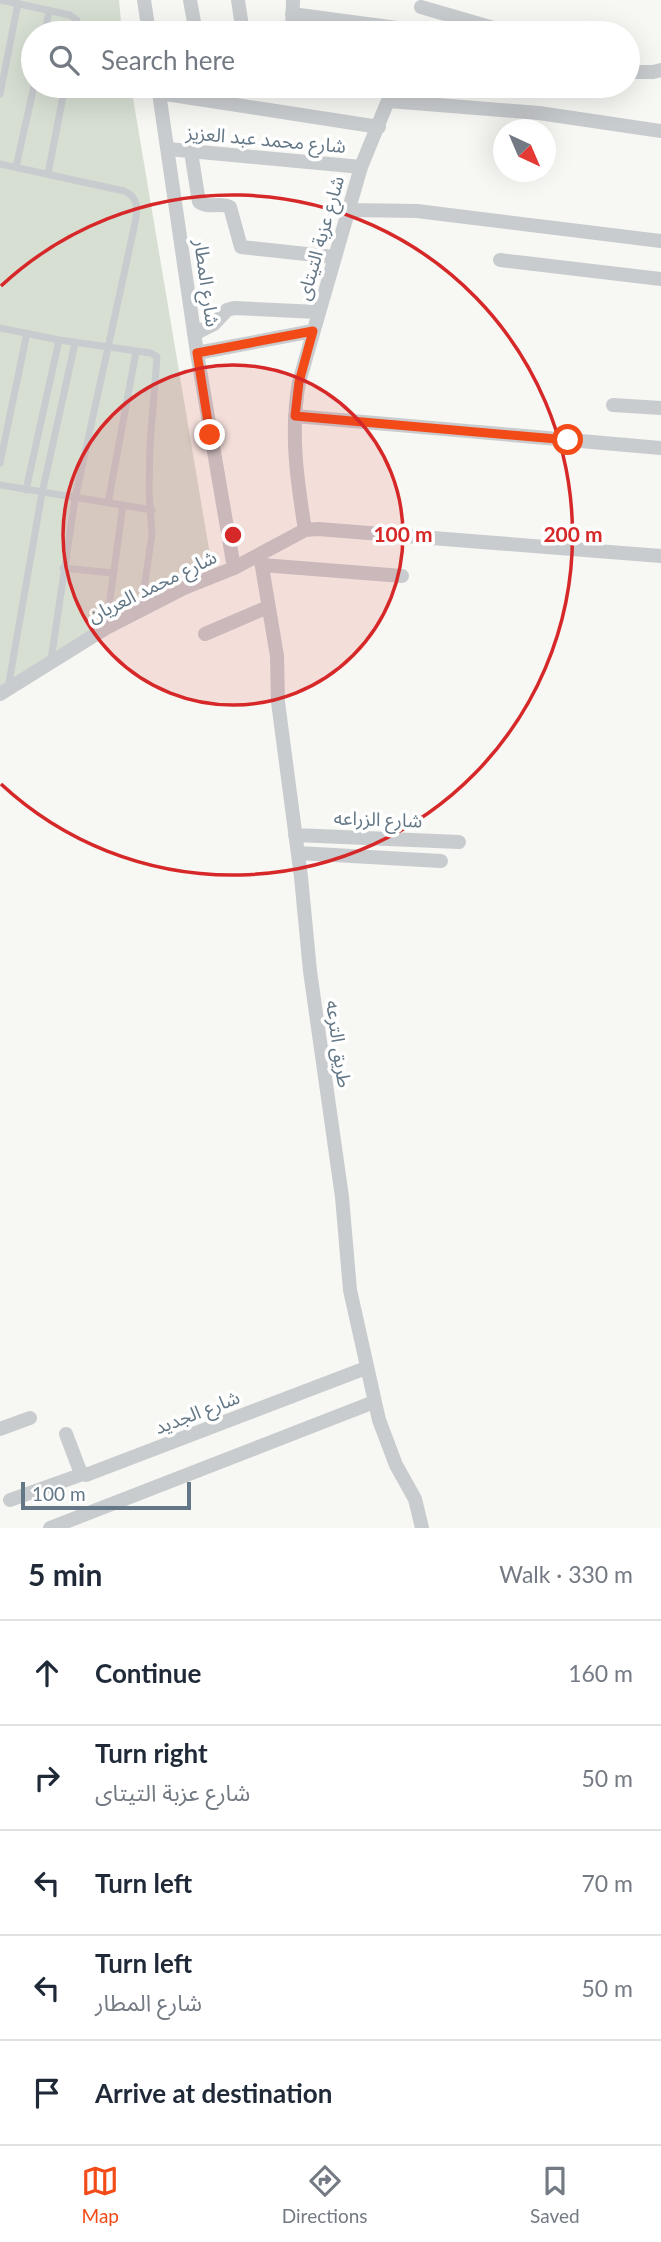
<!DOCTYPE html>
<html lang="en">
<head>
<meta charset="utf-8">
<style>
  :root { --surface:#fff; --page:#f6f6f7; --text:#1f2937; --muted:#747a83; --line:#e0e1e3; --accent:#f24b18 }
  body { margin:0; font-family:Lato,"Noto Sans Arabic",sans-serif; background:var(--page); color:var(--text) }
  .compass { position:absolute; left:493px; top:119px; width:63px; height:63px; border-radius:50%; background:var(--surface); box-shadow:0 7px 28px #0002; rotate:136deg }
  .scale { position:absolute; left:21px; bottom:18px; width:170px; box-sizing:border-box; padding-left:7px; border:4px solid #637786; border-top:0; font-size:19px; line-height:24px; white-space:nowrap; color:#637786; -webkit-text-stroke:5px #fff; paint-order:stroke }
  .stop { position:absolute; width:21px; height:21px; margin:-16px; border:5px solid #f24b18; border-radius:50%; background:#fff }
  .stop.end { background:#f24b18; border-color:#fff; box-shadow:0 2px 7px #0008 }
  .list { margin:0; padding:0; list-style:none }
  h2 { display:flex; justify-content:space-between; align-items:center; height:91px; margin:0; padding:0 28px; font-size:30px }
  h2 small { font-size:23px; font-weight:400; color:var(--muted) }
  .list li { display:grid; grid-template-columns:46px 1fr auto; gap:21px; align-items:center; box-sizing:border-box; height:105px; padding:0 28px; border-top:2px solid var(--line) }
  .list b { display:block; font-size:26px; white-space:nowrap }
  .list p { margin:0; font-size:23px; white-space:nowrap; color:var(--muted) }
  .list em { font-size:23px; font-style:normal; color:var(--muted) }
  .icon { flex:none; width:38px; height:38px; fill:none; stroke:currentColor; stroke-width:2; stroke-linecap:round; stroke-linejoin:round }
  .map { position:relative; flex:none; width:661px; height:1528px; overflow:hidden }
  .search { position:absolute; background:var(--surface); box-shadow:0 7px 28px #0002; left:21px; right:21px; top:21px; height:77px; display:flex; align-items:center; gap:18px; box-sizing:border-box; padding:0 24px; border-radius:38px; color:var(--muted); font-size:26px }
  .sheet { height:616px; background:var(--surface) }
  nav { display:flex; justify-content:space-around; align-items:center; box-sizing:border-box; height:98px; border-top:2px solid var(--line); background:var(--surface); font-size:19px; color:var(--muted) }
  nav a { display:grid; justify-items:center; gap:4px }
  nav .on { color:var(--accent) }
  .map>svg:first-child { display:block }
  .green { fill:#d7dfd3 }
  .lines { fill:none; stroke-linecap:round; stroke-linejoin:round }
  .service { stroke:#c9cccf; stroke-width:7 }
  .minor { stroke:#c9cccf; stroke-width:14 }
  .route { stroke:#f24b18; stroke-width:9 }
  .ring { fill:none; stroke:#d62828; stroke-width:3.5 }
  .labels { text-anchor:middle; stroke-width:7; stroke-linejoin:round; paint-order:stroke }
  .street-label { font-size:19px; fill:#637786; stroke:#fff }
  .centre { fill:#d62828; stroke:#fff; stroke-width:3.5 }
  .ring-label { font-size:21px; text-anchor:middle; font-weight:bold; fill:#d62828; stroke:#fff; stroke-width:7; stroke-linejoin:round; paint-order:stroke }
</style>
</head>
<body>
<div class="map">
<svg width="661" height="1528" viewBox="0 0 661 1528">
  <rect width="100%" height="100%" fill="#f7f7f3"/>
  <path class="green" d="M0 0H119L122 33H33V86H131L211 561 0 686Z"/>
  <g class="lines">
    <path class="service" d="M1 0 70 15 77 20 76 33
      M45 33 49 10
      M0 94 18 3
      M0 164 124 191C141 198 137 212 134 228L75 499 51 660
      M16 167 34 86
      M48 174 65 86
      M0 328 59 340 151 353 157 357 150 445 149 491 152 534 141 609
      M0 463 27 333
      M0 485 152 510
      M26 490 59 340
      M108 503 136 352
      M63 568 113 573
      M106 628 123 505
      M8 688 42 493 75 343"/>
    <path class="minor" d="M144 0 149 33
      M190 0 196 33
      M238 0 243 33
      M421 7 511 33
      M292 14 412 30
      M292 33 293 0
      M628 72H653L661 70
      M158 86 197 353 234 568
      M159 93 379 127
      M389 101 539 113 661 131
      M168 149 361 167
      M191 152 199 202C208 209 219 202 230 207L241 247 334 257
      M349 210 417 211 661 241
      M500 260 661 279
      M194 334 214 324 227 310 234 308 318 312
      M197 353 313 331
      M613 405 661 408
      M295 416 661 448
      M305 530C297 480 290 432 299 382L361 167 394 86
      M260 555 277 656 278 702 301 877 310 971 342 1197 350 1290 379 1420 396 1465 415 1499 422 1528
      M262 565 402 576
      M205 634 268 607
      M0 694 106 628 184 588 234 568 305 530 318 529 661 556
      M295 835 459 842
      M298 853 441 861
      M0 1429 30 1418
      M66 1434 80 1471 86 1475 366 1368
      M10 1500 83 1474
      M50 1528 374 1402"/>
  </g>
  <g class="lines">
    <path class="route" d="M210 435 197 353 313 331 299 382 295 416 568 440"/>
  </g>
  <circle cx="233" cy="535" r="170" fill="#d62828" fill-opacity=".12"/>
  <g class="ring">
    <circle cx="233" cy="535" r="170"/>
    <path d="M1 286A340 340 0 1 1 1 784"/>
  </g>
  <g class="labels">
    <g class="street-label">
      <text transform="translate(266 139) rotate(5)" y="7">شارع محمد عبد العزيز</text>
      <text transform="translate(320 238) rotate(-74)" y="7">شارع عزبة التيتاى</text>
      <text transform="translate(207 283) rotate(82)" y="7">شارع المطار</text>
      <text transform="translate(152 586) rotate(-26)" y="7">شارع محمد العريان</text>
      <text transform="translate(378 819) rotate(2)" y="7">شارع الزراعه</text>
      <text transform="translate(339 1044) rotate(82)" y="7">طريق الترعه</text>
      <text transform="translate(197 1412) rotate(-21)" y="7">شارع الجديد</text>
    </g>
  </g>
  <circle cx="233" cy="535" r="10" class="centre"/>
  <g class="ring-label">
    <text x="403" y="542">100 m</text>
    <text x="573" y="542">200 m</text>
  </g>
</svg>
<svg class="compass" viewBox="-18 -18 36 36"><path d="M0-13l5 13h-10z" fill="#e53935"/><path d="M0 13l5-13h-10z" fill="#747a83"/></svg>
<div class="scale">100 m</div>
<div class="stop" style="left:568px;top:440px"></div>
<div class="stop end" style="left:210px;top:435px"></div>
<div class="search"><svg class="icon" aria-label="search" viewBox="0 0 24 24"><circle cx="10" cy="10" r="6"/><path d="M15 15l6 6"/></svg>Search here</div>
</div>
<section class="sheet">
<h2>5 min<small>Walk · 330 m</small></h2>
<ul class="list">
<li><svg class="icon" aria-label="ahead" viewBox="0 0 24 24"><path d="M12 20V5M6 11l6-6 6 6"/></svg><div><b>Continue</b></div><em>160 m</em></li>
<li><svg class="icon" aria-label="right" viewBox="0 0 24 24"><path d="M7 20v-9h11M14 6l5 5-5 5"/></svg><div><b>Turn right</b><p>شارع عزبة التيتاى</p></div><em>50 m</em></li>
<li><svg class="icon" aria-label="left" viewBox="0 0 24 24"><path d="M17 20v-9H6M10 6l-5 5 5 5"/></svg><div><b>Turn left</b></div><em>70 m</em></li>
<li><svg class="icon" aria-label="left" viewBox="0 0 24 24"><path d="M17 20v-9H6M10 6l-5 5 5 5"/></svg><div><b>Turn left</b><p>شارع المطار</p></div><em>50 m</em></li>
<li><svg class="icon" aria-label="arrive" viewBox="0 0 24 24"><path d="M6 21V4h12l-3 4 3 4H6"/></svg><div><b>Arrive at destination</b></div></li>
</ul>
</section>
<nav>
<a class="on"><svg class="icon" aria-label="map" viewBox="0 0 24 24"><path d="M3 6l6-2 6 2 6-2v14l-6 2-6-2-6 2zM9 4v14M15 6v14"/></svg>Map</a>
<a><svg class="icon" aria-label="directions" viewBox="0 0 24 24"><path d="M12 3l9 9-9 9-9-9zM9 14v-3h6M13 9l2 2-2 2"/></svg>Directions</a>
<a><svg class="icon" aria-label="saved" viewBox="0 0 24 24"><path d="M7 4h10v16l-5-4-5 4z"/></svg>Saved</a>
</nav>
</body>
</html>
